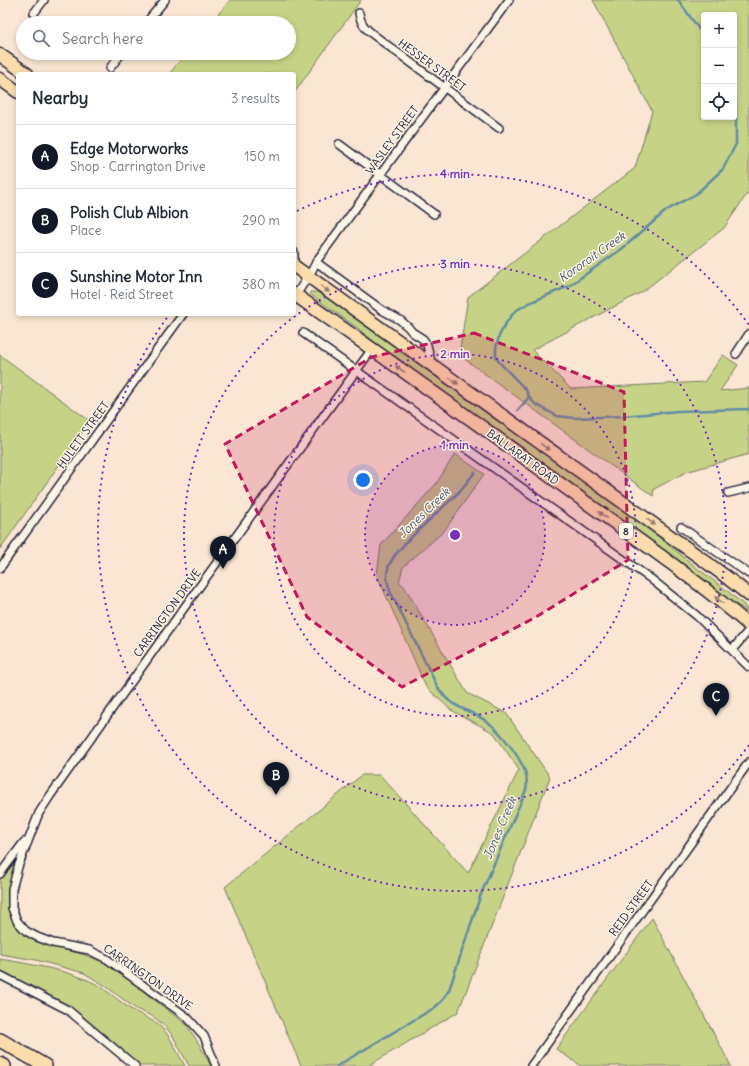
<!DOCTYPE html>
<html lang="en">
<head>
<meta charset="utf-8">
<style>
  :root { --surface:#fff; --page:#f6f6f7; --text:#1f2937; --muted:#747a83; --line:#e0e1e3; --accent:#111827 }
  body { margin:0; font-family:Delius,sans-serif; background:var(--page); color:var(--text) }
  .controls { position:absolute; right:12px; top:12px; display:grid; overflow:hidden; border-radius:4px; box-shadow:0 2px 6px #0003 }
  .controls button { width:36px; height:36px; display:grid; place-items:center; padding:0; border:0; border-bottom:1px solid var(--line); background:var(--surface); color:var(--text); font:20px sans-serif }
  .you { position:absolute; left:363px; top:480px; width:14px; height:14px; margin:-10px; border:3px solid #fff; border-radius:50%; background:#1a73e8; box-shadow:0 0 0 6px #1a73e833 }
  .badge { display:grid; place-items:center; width:26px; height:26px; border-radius:50%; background:var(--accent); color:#fff; font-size:13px; font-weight:700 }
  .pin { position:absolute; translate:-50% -33px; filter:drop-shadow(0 1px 2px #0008) }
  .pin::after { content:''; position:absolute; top:21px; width:14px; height:12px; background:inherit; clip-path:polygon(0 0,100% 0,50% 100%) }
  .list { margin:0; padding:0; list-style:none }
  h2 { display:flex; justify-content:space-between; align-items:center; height:52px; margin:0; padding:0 16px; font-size:17px }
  h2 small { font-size:13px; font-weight:400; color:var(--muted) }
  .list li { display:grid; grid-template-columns:26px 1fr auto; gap:12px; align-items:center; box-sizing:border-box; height:64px; padding:0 16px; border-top:1px solid var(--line) }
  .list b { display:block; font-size:15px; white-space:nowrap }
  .list p { margin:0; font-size:13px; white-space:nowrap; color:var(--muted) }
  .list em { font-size:13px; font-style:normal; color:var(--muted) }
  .icon { flex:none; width:22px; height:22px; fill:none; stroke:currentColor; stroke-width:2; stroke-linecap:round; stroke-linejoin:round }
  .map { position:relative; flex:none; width:749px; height:1066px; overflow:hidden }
  .search { position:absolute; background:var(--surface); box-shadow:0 2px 6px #0003; left:16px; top:16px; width:280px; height:44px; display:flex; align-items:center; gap:10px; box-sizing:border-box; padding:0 14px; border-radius:22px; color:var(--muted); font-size:15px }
  .panel { position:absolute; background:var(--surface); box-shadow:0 2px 6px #0003; left:16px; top:72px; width:280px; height:244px; border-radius:4px }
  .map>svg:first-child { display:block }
  .green { fill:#c6d386; stroke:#747a60; fill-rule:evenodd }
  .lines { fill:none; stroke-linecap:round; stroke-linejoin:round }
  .stream { stroke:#618ca5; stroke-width:2.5 }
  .minor-casing { stroke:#22223b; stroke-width:10 }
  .trunk-casing { stroke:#22223b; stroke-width:15 }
  .motorway-casing { stroke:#22223b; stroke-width:16 }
  .minor { stroke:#fcf5e5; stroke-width:7 }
  .trunk { stroke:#fcdcac; stroke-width:12 }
  .motorway { stroke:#fcdcac; stroke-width:13 }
  .oneway { fill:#8f7f74 }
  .marked { fill:#c2185b; fill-opacity:0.2; stroke:#c2185b; stroke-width:3; stroke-dasharray:8 5; stroke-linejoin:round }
  .ring { fill:none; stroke:#7b2cbf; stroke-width:2; stroke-dasharray:2 4 }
  .labels { text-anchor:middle; stroke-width:3; stroke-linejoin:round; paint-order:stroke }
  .shield { fill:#fcf5e5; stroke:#63616e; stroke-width:1 }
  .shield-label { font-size:10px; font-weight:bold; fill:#22223b }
  .street-label { font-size:11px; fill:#22223b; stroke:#fcf5e5 }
  .water-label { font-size:12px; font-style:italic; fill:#425770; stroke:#fcf5e5 }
  .centre { fill:#7b2cbf; stroke:#fcf5e5; stroke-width:2 }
  .ring-label { font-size:12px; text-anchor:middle; font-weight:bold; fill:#7b2cbf; stroke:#fcf5e5; stroke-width:3; stroke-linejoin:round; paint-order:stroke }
</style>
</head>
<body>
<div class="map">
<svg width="749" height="1066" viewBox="0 0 749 1066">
  <rect width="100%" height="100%" fill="#fae6d2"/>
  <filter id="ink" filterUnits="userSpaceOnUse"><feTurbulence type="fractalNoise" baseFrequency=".025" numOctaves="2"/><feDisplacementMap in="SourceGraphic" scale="8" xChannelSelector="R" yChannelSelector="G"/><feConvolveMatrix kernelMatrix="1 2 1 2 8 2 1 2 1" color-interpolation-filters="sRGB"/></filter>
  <g filter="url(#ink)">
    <path class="green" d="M230 0H361L294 93V74H169L186 53H289V23H211Z
      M593 0H715L717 2 718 0H749V191L724 228 642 292 532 350 571 389 704 382 723 355 738 365 720 391 749 388V454L686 472 654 489 653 496 459 355 468 297 635 168 652 111ZM704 15H734V117H704Z
      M310 292H317L327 298 628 514 654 533 697 568 725 589 744 605 749 612 744 610V609L731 602 708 584 421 378 395 358 394 359 360 330 310 294Z
      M0 355 90 421 0 549Z
      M455 454 484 474 444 531 403 567 399 582 404 586 467 693 506 713 550 777 458 1012 368 1066H301L225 887 362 775H380L468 873 519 770 494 733 451 710 426 687 377 575 381 545 436 484Z
      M15 860 8 892V905L12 916 30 937 48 945 85 955 105 963 120 971 149 996 186 1024 199 1044 211 1066H189L173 1036 164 1025 152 1016 136 1009 104 985 84 973 36 960 0 954V874Z
      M652 918 731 1066H581L556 1049Z
      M0 959C30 964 74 971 100 986 110 993 119 1001 129 1008 140 1015 154 1020 163 1029 172 1039 178 1054 185 1066H135L82 1021 0 976Z"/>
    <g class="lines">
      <path class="stream" d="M678 0 704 36
        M734 97 736 102V144L723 169 696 194 667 210 623 248 569 286 529 303 515 311 506 323 499 336 496 348V357L499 362 526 390 529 397 535 404 557 416 575 418 623 416 678 411 749 409
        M518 410 529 397
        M337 1066 434 1008 443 1000 449 990 481 894 526 790C527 785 527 780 526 775 522 759 500 730 486 721 474 712 457 709 446 698 443 695 441 691 438 688L390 591 387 580V573L389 565 395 555 408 540 460 491 475 472"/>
      <g class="minor-casing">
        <path id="minor" d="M34 13 44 0
          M359 13C361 25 366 29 375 36L499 128
          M146 23 165 0
          M110 68 122 53
          M339 144 434 214
          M294 252V267
          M316 262 382 310 400 320 408 327 412 332 423 339 427 345 432 366
          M296 295 311 272 318 259 509 0
          M303 333 651 579 697 616 749 667
          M736 354 749 334
          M728 493 749 488
          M681 527 749 574
          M0 568 183 314
          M732 650 749 630
          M0 874 24 842
          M0 975 68 1010 135 1066
          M216 1066 204 1036 187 1017 107 959 89 950 53 943 37 937 26 931 17 921 12 908V889L18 867 39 813 50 796 181 612 372 349
          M531 1066 749 762"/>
      </g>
      <g class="trunk-casing">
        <path id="trunk" d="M0 55 27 74
          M0 79 18 92
          M294 266 702 559 725 576 749 595
          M294 294C391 362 488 431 584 501 640 541 697 580 749 625"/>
      </g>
      <g class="motorway-casing">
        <path id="motorway" d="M0 1040 45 1066
          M0 1064 4 1066"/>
      </g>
      <use href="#minor" class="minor"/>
      <use href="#trunk" class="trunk"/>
      <use href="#motorway" class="motorway"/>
    </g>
    <defs><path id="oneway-solid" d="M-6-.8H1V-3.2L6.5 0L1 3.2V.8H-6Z"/></defs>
    <g class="oneway">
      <use href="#oneway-solid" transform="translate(325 289) rotate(36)"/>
      <use href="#oneway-solid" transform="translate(400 369) rotate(-145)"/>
      <use href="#oneway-solid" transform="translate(454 381) rotate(36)"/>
      <use href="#oneway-solid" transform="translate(545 447) rotate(36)"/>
      <use href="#oneway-solid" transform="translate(603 515) rotate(-144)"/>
      <use href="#oneway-solid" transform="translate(651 522) rotate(36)"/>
      <use href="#oneway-solid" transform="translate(719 600) rotate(-142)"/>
    </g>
  </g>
  <path class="marked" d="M474 333 624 392 628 560 536 617 402 687 307 617 225 444 372 357Z"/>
  <circle cx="455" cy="535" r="90" fill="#7b2cbf" fill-opacity=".12"/>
  <g class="ring">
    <circle cx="455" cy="535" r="90"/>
    <circle cx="455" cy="535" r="181"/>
    <circle cx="455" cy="535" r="271"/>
    <path d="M749 745A361 361 0 1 1 169 315M297 211A361 361 0 0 1 749 325"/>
  </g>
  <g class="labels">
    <rect class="shield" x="619" y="523" width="14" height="16" rx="3"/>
    <g class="shield-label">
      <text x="626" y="535">8</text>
    </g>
    <g class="street-label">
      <text transform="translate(432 65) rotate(36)" y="4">HESSER STREET</text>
      <text transform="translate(392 140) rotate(-54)" y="4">WASLEY STREET</text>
      <text transform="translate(83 435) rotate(-54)" y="4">HULETT STREET</text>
      <text transform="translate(523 457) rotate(36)" y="4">BALLARAT ROAD</text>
      <text transform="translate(167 613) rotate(-54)" y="4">CARRINGTON DRIVE</text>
      <text transform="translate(631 908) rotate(-54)" y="4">REID STREET</text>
      <text transform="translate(148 977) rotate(35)" y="4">CARRINGTON DRIVE</text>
    </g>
    <g class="water-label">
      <text transform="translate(592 257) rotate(-35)" y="4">Kororoit Creek</text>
      <text transform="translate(424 513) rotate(-44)" y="4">Jones Creek</text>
      <text transform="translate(500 828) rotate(-67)" y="4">Jones Creek</text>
    </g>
  </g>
  <circle cx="455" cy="535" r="6" class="centre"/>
  <g class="ring-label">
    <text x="455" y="178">4 min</text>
    <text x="455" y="268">3 min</text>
    <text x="455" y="358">2 min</text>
    <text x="455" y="449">1 min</text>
  </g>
</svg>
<div class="controls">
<button>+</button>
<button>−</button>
<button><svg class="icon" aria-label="locate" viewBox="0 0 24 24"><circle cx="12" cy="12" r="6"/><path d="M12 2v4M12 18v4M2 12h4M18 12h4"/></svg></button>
</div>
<div class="you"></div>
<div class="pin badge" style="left:223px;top:569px">A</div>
<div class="pin badge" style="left:276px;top:795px">B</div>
<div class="pin badge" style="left:716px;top:716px">C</div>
<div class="search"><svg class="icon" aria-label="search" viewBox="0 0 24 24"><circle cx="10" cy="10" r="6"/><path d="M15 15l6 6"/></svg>Search here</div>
<section class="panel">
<h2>Nearby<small>3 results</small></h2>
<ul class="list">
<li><span class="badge">A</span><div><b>Edge Motorworks</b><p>Shop · Carrington Drive</p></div><em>150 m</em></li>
<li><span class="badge">B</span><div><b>Polish Club Albion</b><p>Place</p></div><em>290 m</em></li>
<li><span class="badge">C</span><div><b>Sunshine Motor Inn</b><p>Hotel · Reid Street</p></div><em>380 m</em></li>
</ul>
</section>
</div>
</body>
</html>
